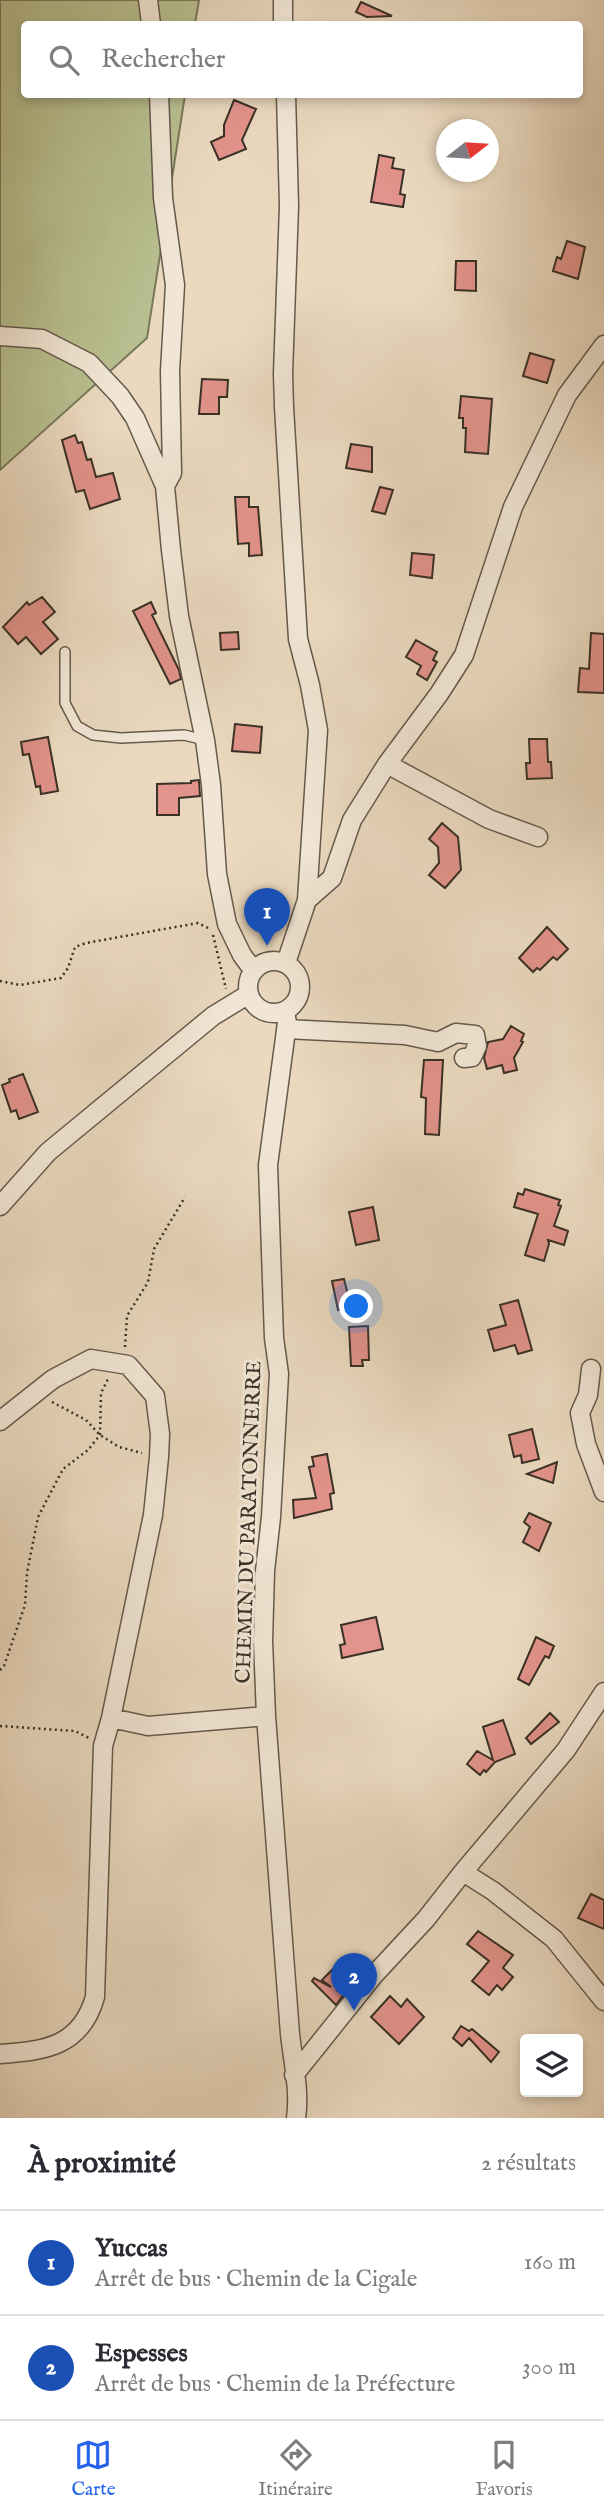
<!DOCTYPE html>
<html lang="fr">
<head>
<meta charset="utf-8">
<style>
  :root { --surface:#fff; --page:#f2f2f3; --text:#2b2b33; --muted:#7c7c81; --line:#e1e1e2; --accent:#2563eb }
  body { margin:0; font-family:"IM FELL English",serif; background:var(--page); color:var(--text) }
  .controls { position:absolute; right:21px; bottom:21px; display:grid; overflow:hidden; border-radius:7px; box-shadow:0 4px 10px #0003 }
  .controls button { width:63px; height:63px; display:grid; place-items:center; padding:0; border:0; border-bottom:2px solid var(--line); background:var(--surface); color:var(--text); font:35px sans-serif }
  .compass { position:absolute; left:436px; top:119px; width:63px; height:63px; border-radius:50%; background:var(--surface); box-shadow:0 4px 10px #0003; rotate:73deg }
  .you { position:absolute; left:357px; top:1307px; width:24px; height:24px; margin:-18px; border:5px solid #fff; border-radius:50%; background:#1a73e8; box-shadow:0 0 0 10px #1a73e833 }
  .badge { display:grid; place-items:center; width:46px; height:46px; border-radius:50%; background:var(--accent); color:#fff; font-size:23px; font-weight:700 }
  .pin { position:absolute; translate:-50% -58px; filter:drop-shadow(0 2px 4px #0008) }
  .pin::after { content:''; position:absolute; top:37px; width:24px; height:21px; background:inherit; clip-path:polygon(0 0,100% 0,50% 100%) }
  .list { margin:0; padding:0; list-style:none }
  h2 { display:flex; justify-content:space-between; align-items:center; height:91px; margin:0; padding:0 28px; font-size:30px }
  h2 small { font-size:23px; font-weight:400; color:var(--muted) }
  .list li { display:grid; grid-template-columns:46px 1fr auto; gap:21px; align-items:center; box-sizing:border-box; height:105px; padding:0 28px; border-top:2px solid var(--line) }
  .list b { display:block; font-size:26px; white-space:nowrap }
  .list p { margin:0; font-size:23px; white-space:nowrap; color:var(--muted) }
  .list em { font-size:23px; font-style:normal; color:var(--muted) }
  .icon { flex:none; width:38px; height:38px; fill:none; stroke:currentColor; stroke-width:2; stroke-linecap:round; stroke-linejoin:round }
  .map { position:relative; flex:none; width:604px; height:2118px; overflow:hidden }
  .search { position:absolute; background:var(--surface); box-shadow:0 4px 10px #0003; left:21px; right:21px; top:21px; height:77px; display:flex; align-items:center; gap:18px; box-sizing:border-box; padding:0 24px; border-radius:7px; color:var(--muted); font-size:26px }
  .sheet { height:301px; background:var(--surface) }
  nav { display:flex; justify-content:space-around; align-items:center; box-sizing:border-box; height:98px; border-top:2px solid var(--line); background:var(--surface); font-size:19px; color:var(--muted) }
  nav a { display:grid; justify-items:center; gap:4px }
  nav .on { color:var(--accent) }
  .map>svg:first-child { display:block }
  .green { fill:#b8bf90; stroke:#78785b; stroke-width:2 }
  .building { fill:#e2938b; stroke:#393026; stroke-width:2 }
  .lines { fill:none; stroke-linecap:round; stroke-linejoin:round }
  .lane-casing { stroke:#655a4c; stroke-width:12 }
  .street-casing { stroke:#655a4c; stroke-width:21 }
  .path { stroke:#393026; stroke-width:2.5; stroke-dasharray:2 3.5; stroke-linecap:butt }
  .lane { stroke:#f1e6d5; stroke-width:9 }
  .street { stroke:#f1e6d5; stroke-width:18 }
  .labels { text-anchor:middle; stroke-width:6; stroke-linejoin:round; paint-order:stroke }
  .street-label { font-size:21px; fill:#393026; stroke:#f1e6d5 }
</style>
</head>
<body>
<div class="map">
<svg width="604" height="2118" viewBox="0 0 604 2118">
  <rect width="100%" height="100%" fill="#ead9bf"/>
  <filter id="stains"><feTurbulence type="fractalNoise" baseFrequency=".00286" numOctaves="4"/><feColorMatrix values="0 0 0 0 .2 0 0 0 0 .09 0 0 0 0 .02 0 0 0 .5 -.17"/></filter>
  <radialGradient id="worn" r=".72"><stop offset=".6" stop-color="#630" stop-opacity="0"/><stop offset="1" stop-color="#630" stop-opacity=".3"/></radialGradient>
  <path class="green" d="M0 0H199L195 24H24V94L185 95 147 338 0 470Z"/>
  <path class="building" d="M361 2 392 16 367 17 356 12Z
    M234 100 256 109 242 140 246 149 219 160 211 142 224 136V125Z
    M379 155 394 158 392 168 404 170 400 194 405 195 403 207 371 202Z
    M567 241 585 247 578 279 553 271 557 257 561 259Z
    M456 261H476V291L455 290Z
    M530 353 554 360 547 383 523 376Z
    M202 379 228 380 227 397H219V414H199Z
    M461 396 492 399 488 454 465 452 466 428H463V418H459Z
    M75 435 78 443 82 442 87 460 91 459 96 477 113 473 120 499 90 509 84 490 76 492 62 440Z
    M351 444 372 447V472L346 468Z
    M380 487 393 490 385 514 372 511Z
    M235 497H249V507H258L262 555 249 556V543L238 544Z
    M412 553 434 555 432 578 410 575Z
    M42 597 55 612 43 622 58 639 41 654 26 637 18 644 3 627 27 602 29 605Z
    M151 602 156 613 152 615 179 670 181 679 170 684 133 611Z
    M238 632 239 649 221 650 220 633Z
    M591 633 604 634V693L578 692 580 668 589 669Z
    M416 640 437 652 433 660 437 662 427 680 417 674 421 666 406 657Z
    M235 724 262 727 260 753 232 751Z
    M48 737 58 791 41 794 40 786 36 787 29 754 23 755 21 742Z
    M529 739H547L548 762H551L552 778 527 779 526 763H530Z
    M199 780 200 796 179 798V815H157V784L191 783V781Z
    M442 823 458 837 461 870 445 888 429 875 439 863 438 847 429 839Z
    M547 927 568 949 557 960 553 957 540 970 537 968 533 972 519 958Z
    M511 1026 524 1034 521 1041 523 1042 514 1058 517 1070 504 1073 502 1065 487 1069 484 1058 488 1042 503 1039Z
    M424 1060H443L439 1135 425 1134 426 1098 421 1097Z
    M23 1074 38 1112 19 1119 16 1110 11 1112 2 1085 10 1082 9 1079Z
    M525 1189 560 1200 558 1205 561 1206 554 1226 568 1231 564 1245 548 1240 549 1244 544 1261 525 1255 538 1214 514 1207 518 1193 523 1195Z
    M373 1207 379 1240 356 1245 349 1212Z
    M344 1279 351 1307 338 1310 332 1281Z
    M518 1300 532 1350 518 1354 515 1345 494 1351 488 1330 506 1325 500 1305Z
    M368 1326 369 1360H362L363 1366H351L349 1327Z
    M532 1429 539 1459 522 1463 521 1455 514 1457 509 1435Z
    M327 1454 334 1493 330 1494 332 1509 294 1518 293 1500 316 1498 309 1467 314 1466 312 1457Z
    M557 1462 553 1483 527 1474Z
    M529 1513 551 1523 539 1551 523 1542 530 1527 524 1522Z
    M376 1617 383 1649 342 1658 340 1645 345 1644 341 1625Z
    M536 1637 554 1646 549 1658 545 1656 529 1685 518 1679Z
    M550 1713 559 1722 531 1744 526 1738Z
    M503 1720 515 1754 495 1762 486 1772 484 1770 480 1775 467 1764 477 1751 493 1760 483 1727Z
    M591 1894 604 1900V1929L578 1918Z
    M478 1931 513 1955 503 1968 513 1977 502 1990 497 1985 489 1995 472 1981 489 1961 467 1944Z
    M338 1964 351 1978 338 1991 344 1994 336 2005 312 1981 314 1978 331 1987 322 1980Z
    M390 1996 401 2007 407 1999 424 2017 399 2044 371 2017Z
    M461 2026 469 2031 472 2029 499 2052 491 2062 469 2038 462 2046 453 2038Z"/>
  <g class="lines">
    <g class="lane-casing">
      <path id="lane" d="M65 652V703L77 726 93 735 121 738 184 735 205 740"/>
    </g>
    <g class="street-casing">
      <path id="street" d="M148 0 151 24
        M283 0V24
        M159 94 163 198 175 285 170 371 172 473 165 486 171 550 179 616 205 740 211 785 217 874 227 924 242 955 253 970
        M286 94 289 206 283 374 284 407 298 639 310 685 318 730 307 900
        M0 336 42 339 89 363 120 396 135 418 165 486
        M387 764 489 819 538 837
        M248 987a26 26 0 1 1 52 0a26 26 0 1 1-52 0Z
        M286 963 307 900 332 878 352 820 387 764 439 694 464 655 513 507 567 395 604 345
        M285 1011 287 1023 268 1165 274 1338 279 1374 271 1517 265 1571 263 1641 266 1716 290 2034C293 2062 300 2091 296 2118
        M286 1029 405 1035 438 1042 456 1033 475 1035 477 1046 472 1057 464 1058
        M0 1206 48 1152 213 1016 249 994
        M591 1369 588 1395 580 1413 586 1444 604 1492
        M0 1421 53 1379 91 1359 128 1365 155 1396 160 1434 159 1457 153 1515 111 1718 103 1746 95 1997C81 2046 46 2051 0 2054
        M111 1718 148 1726 266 1716
        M463 1872 493 1891 554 1939 604 2001
        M294 2075 374 1975 426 1919 463 1872 566 1750 604 1692"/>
    </g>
    <path class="path" d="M213 935 226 989
      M0 981 20 985 61 978 68 968 75 947 86 943 198 923 210 929
      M125 1347 127 1316 148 1282 154 1249 185 1197
      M52 1402 86 1420 100 1435 119 1447 142 1453
      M0 1670 4 1666 25 1605 27 1573 38 1517 63 1469 88 1450 100 1435 101 1393 108 1379
      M0 1726 75 1731 89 1738"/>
    <use href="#lane" class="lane"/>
    <use href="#street" class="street"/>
  </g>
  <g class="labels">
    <g class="street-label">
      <text transform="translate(248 1522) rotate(-88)" y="7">CHEMIN DU PARATONNERRE</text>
    </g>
  </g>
  <rect width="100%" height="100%" filter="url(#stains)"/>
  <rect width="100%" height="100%" fill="url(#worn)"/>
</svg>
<div class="controls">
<button><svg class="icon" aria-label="layers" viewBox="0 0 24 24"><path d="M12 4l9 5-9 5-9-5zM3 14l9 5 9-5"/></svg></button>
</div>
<svg class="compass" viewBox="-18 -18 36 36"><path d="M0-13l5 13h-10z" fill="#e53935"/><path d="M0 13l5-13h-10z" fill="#7c7c81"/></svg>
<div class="you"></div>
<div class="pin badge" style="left:267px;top:946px;background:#1a4fb4">1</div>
<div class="pin badge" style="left:354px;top:2011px;background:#1a4fb4">2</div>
<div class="search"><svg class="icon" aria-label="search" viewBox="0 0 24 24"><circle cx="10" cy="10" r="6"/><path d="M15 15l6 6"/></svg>Rechercher</div>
</div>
<section class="sheet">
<h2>À proximité<small>2 résultats</small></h2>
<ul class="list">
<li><span class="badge" style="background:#1a4fb4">1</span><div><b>Yuccas</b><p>Arrêt de bus · Chemin de la Cigale</p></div><em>160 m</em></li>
<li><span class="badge" style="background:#1a4fb4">2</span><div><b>Espesses</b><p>Arrêt de bus · Chemin de la Préfecture</p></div><em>300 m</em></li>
</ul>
</section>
<nav>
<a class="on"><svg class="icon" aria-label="map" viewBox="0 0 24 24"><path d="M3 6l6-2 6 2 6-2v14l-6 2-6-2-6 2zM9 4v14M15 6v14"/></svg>Carte</a>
<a><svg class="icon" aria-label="directions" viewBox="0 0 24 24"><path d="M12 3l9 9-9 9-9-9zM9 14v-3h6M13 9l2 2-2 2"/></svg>Itinéraire</a>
<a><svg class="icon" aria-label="saved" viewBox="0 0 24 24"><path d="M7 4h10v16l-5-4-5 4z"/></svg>Favoris</a>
</nav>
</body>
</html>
